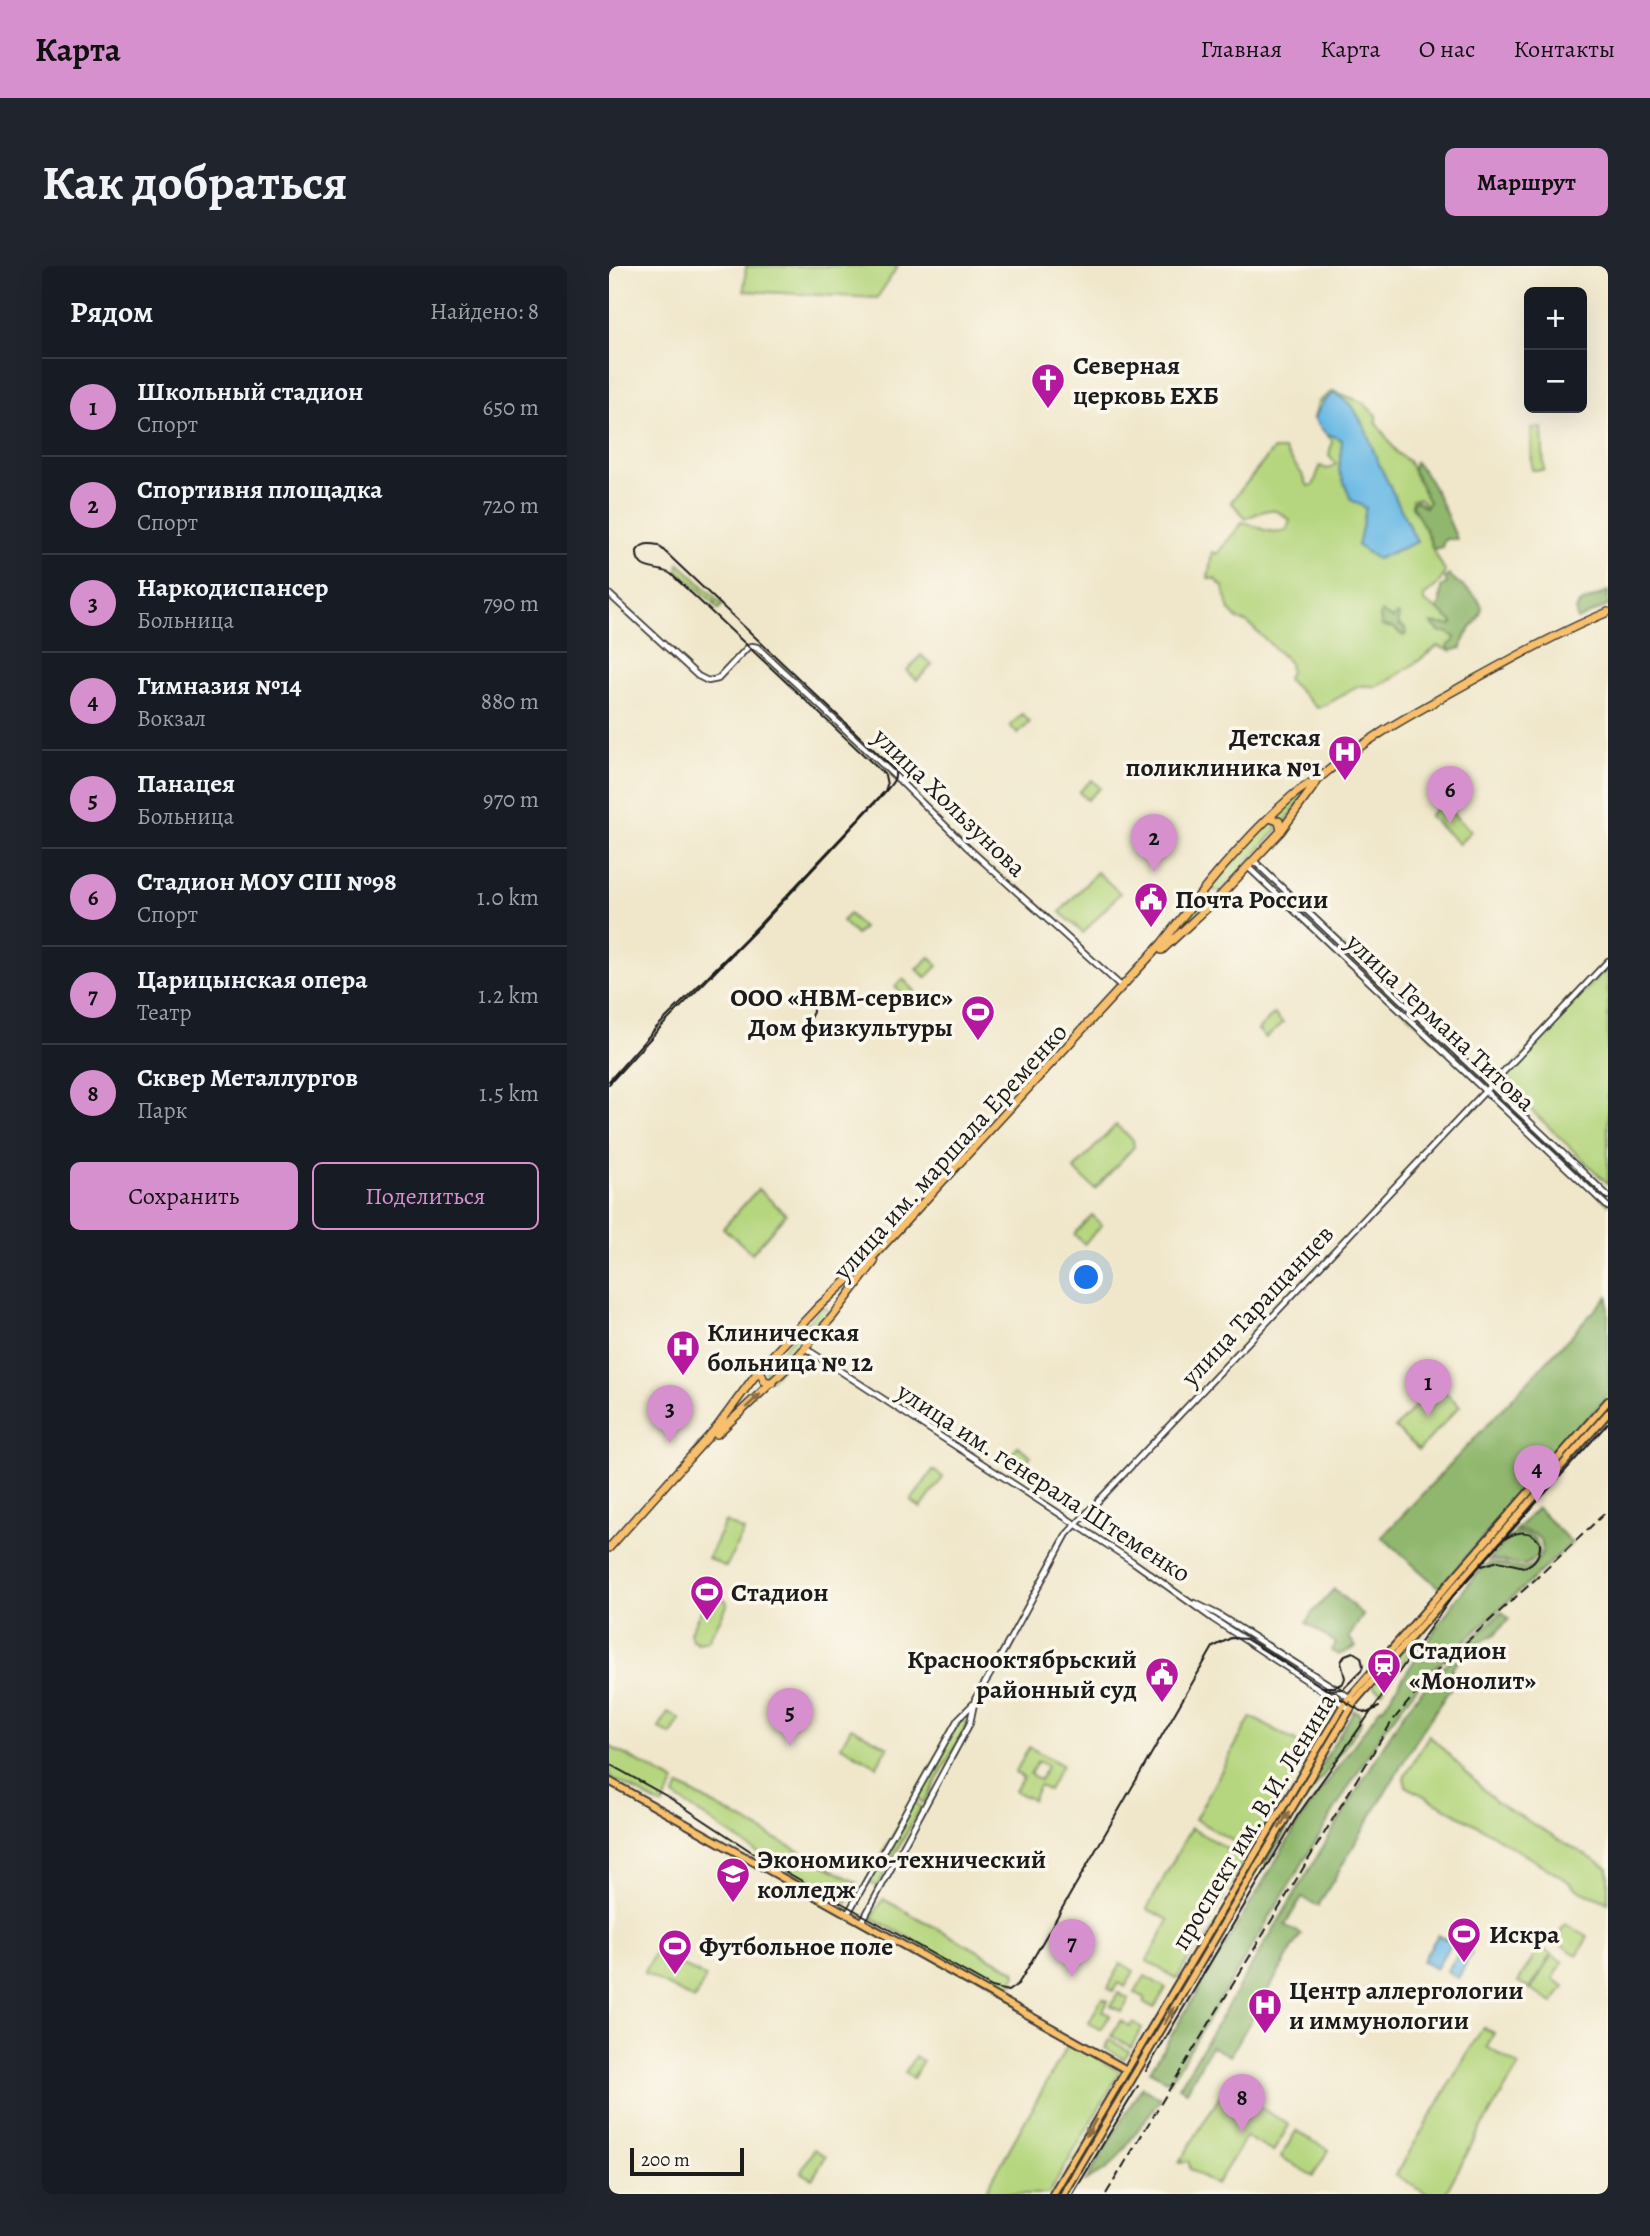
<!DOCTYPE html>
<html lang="ru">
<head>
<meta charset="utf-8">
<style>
  :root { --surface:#171b24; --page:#20242c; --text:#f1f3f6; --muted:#9ea1a6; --line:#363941; --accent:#d690ce }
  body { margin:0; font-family:Alegreya,serif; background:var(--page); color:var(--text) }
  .controls { position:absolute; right:21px; top:21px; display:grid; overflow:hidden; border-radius:10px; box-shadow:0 7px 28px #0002 }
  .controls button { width:63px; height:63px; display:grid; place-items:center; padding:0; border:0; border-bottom:2px solid var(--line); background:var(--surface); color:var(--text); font:35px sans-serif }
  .scale { position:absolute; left:21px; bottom:18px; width:114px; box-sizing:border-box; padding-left:7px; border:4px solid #1c1c1c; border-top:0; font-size:19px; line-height:24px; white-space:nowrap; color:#1c1c1c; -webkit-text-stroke:5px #fbf7ec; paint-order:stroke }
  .you { position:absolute; left:478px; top:1012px; width:24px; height:24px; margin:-18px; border:5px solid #fff; border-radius:50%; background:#1a73e8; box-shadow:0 0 0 10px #1a73e833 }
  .badge { display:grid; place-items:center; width:46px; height:46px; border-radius:50%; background:var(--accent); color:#111; font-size:23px; font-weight:700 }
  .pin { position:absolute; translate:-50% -58px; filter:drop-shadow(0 2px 4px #0008) }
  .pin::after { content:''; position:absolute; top:37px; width:24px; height:21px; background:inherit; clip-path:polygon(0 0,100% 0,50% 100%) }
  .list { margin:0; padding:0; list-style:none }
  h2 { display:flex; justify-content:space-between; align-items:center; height:91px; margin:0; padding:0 28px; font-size:30px }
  h2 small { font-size:23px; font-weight:400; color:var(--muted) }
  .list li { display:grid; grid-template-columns:46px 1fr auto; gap:21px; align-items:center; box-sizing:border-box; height:98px; padding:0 28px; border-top:2px solid var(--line) }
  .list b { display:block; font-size:26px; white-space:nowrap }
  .list p { margin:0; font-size:23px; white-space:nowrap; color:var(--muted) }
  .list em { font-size:23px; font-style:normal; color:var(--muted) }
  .actions { display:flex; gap:14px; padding:21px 28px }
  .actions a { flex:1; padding:16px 0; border:2px solid var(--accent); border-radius:10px; text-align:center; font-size:24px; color:var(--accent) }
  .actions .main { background:var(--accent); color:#111 }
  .map { position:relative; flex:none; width:999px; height:1928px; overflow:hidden; border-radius:10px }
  header { display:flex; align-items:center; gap:42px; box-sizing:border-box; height:98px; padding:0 35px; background:var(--accent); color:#111 }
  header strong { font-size:33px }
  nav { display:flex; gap:38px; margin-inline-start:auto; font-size:24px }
  .intro { display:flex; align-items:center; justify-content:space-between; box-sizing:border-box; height:168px; padding:0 42px }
  h1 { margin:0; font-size:49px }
  .button { padding:18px 32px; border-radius:10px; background:var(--accent); color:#111; font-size:24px; font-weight:700 }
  main { display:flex; gap:42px; padding:0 42px }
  aside { flex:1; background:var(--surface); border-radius:10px; box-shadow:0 7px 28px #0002 }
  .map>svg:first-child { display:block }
  .green { fill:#b5d67e; stroke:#68794d; stroke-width:2; fill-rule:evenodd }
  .forest { fill:#90b76d; stroke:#566a44; stroke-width:2 }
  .water { fill:#6abae5; stroke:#436b80; stroke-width:2 }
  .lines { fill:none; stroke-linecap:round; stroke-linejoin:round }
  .minor-casing { stroke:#3c3a36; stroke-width:8 }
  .major-casing { stroke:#3c3a36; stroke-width:10 }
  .highway-casing { stroke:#3c3a36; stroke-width:10 }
  .minor { stroke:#fff; stroke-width:4.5 }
  .major { stroke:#f8bf6c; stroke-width:6 }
  .highway { stroke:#f8bf6c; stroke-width:7 }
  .tram { stroke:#1c1c1c; stroke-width:2 }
  .rail { stroke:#1c1c1c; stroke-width:2; stroke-dasharray:10 5; stroke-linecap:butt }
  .oneway { fill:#8a6e44 }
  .labels { text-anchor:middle; stroke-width:7; stroke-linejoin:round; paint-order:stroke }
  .poi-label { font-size:26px; font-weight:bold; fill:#1c1c1c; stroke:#fbf7ec; text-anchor:start }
  .street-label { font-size:26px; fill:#1c1c1c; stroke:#fbf7ec }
</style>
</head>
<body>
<header>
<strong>Карта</strong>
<nav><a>Главная</a><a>Карта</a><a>О нас</a><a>Контакты</a></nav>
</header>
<div class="intro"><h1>Как добраться</h1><a class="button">Маршрут</a></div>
<main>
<aside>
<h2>Рядом<small>Найдено: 8</small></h2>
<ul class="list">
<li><span class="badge">1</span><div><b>Школьный стадион</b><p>Спорт</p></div><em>650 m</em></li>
<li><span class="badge">2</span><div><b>Спортивня площадка</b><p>Спорт</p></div><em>720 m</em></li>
<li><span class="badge">3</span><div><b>Наркодиспансер</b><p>Больница</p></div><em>790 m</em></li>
<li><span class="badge">4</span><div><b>Гимназия №14</b><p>Вокзал</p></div><em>880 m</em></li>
<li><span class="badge">5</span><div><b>Панацея</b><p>Больница</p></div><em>970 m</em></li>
<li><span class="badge">6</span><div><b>Стадион МОУ СШ №98</b><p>Спорт</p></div><em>1.0 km</em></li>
<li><span class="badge">7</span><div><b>Царицынская опера</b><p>Театр</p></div><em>1.2 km</em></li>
<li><span class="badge">8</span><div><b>Сквер Металлургов</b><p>Парк</p></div><em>1.5 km</em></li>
</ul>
<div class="actions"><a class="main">Сохранить</a><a>Поделиться</a></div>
</aside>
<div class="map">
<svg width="999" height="1928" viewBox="0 0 999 1928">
  <rect width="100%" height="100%" fill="#fbf7ec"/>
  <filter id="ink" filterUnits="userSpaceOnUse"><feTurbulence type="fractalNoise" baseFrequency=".0143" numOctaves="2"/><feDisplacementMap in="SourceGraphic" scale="14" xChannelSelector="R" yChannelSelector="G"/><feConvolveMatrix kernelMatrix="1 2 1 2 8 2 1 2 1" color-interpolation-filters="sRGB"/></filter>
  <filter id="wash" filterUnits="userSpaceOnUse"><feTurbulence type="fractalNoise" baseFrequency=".00686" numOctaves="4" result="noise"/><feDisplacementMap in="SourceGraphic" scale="28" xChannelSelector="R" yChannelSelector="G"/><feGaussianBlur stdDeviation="1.57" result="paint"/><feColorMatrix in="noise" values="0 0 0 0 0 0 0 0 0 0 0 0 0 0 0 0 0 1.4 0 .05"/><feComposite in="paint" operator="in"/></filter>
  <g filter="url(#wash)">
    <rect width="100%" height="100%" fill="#f0e7ca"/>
    <path class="green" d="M137 0H289L268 32 135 25Z
      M724 125 753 136 767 149V156L788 187 799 195 820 236 818 240 810 232 803 234V240L816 262 824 283 836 305C833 316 824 323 815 330V336L828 343 844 356 843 359 823 358 846 371 845 375 839 380 841 385 828 380C820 388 778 418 768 420 761 421 755 418 747 421 733 428 723 438 708 442L678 413 681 405 680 396 639 357 628 353 621 345 614 321 606 313H599L603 286 608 288 634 256C653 261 656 269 678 264L681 254C661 238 659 244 637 252L622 236 664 184H675L693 208 699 220H704L711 200 718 203 727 198 720 190 723 175 705 152 709 136Z
      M922 162H933L935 204H923Z
      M70 297 114 339 109 343 104 337 106 336 99 332 72 307 69 304Z
      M312 389 323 399 308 414 298 405Z
      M413 448 421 456 409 468 401 460Z
      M483 514 491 522 478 534 470 526Z
      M702 520 674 559 669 551 666 549Z
      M832 537 862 565 850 578 820 550Z
      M664 555 669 561 667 565 612 625H605L603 617 660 556Z
      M646 599 793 737 790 740 643 602Z
      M488 606 511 627 474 667 451 646Z
      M597 622 599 628 606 632 577 658 575 657 574 655Z
      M240 648 254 662 247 669 233 655Z
      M321 691 329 700 317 712 308 703Z
      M999 701V918L891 814Z
      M294 713 306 725 299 733 286 721Z
      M797 742 874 816 872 818 794 744Z
      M665 748 674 757 657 772 649 764Z
      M887 827 999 933V938L884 829Z
      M507 859 524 874 525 881 486 923 465 903Z
      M149 923 177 948 143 987 114 962Z
      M483 949 493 959 475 978 465 968Z
      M213 1041 218 1042 220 1046 219 1050 162 1113 156 1111V1102Z
      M827 1118 851 1140 810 1184 786 1162Z
      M409 1180 422 1190 413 1201 400 1191Z
      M324 1204 334 1211 312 1242 302 1235Z
      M116 1256 135 1265 117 1301 99 1292Z
      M104 1328 112 1329 118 1336V1340L99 1375 89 1377 83 1374 81 1366 98 1333Z
      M836 1335 773 1426 764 1420Z
      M59 1446 71 1453 62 1469 50 1462Z
      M733 1447 650 1591H647Z
      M642 1451 699 1482 643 1586 586 1553Z
      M350 1453 359 1458 315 1537 306 1531Z
      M242 1461 279 1481 268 1500 232 1480Z
      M820 1469 887 1536 999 1602V1637C986 1629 970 1628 960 1616L873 1562 797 1520 795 1512Z
      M0 1480 66 1516 53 1540 0 1510Z
      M420 1481 453 1499 439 1524 430 1520 423 1534 406 1525 414 1511 406 1507ZM429 1495 438 1500 431 1514 421 1508Z
      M71 1520 248 1617 238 1637 146 1585 65 1530Z
      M304 1535 312 1541 268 1621 258 1615Z
      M582 1562 636 1593 568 1713 538 1695 560 1654 538 1643Z
      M645 1596 646 1597 637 1612 527 1799 523 1797Z
      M274 1633 406 1705 407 1709 403 1716 405 1718 397 1721H390L263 1652Z
      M956 1658 979 1671 968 1689 946 1675Z
      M930 1681 942 1688 921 1723 909 1716Z
      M47 1685 97 1712 85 1734 35 1707Z
      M943 1689 954 1696 944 1713 955 1720 944 1737 922 1724Z
      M512 1697 525 1705 516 1721 509 1717 504 1725 499 1722Z
      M536 1710 557 1722 545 1742 534 1736 536 1732 526 1727Z
      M509 1727 520 1733 513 1746 502 1740Z
      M493 1732 499 1735 494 1745 501 1749 492 1764 480 1757Z
      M511 1755 521 1760 524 1756 533 1762 522 1781 503 1770Z
      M874 1761 885 1767 878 1781 910 1800 868 1869 836 1928H818L787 1909Z
      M501 1774 520 1785 515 1793 496 1782Z
      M461 1775 511 1806 440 1928H375Z
      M306 1790 314 1795 304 1812 296 1807Z
      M515 1813 517 1816 450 1928H446Z
      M617 1820 680 1859 664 1886 637 1871 607 1919 581 1903 580 1896 570 1897Z
      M687 1865 720 1884 704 1910 672 1891Z
      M205 1883 217 1890 203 1913 192 1906Z"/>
    <path class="forest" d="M806 196C823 210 838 251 848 273H837L834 276V281L824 283 816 262 803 240V237L808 235 816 241 820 236 804 204Z
      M840 309 868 332 873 341C871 358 854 365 853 382L841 385 839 380 845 375 846 371 838 366H831L822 357 843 359 844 356 828 343 831 338 832 321 838 317 836 312Z
      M999 325V340L968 354 967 345 970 338Z
      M772 346 784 353 787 348 790 349 789 354 790 359 796 362 797 368 794 370 785 362 773 360 771 352Z
      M999 1030V1129L830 1322 773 1271Z
      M928 1242 963 1277 815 1412 773 1466 561 1816 541 1805 693 1551 772 1441 774 1442C793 1413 813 1383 833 1354 845 1336 858 1318 873 1303 892 1285 913 1319 930 1292 941 1274 921 1262 906 1265Z
      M910 1267C922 1268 930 1274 929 1287 914 1312 901 1290 880 1295L900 1271Z
      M725 1323 754 1349 740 1371 747 1381 730 1389 722 1385 727 1377 697 1357 703 1347Z
      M893 1346 900 1353 886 1368 861 1382 843 1402V1420L811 1468 709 1640 693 1631 676 1659 692 1668 621 1790 602 1780 578 1825 570 1821 790 1454C819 1412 856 1380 893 1346Z
      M745 1444 750 1447 752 1455 750 1461 688 1546 657 1598 654 1597Z
      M532 1821 552 1832 506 1895 498 1903 477 1915Z"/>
    <path class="water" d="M726 126 744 141 756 162 769 196 808 276 768 293 749 280 757 242 742 234 730 204 733 174 716 167 705 152 714 136Z
      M829 1669 842 1676 827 1703 813 1695Z
      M853 1682 863 1687 849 1712 838 1705Z"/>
  </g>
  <g filter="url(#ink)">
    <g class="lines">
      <g class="minor-casing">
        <path id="minor" d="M0 328 89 410 99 415 109 413 139 381 143 380 148 381 289 513 357 580 512 720
          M644 594 999 930
          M639 601 999 941
          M196 1082 523 1295 604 1353 741 1443
          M586 1337 608 1348 743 1433
          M238 1649 349 1453 364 1438
          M253 1656 361 1457 366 1433 388 1397 458 1268 999 695"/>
      </g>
      <g class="major-casing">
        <path id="major" d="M0 1515 518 1804
          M444 1928 735 1438 999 1135
          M455 1928 746 1435 999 1147"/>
      </g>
      <g class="highway-casing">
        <path id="highway" d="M660 552 670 555 672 565
          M553 684 613 628 672 565 710 513
          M151 1103 155 1115 164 1117
          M108 1168 181 1099 224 1050 265 996
          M0 1282 108 1161 151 1103 210 1040 260 995 553 677C593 625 634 573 683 530 692 522 704 516 714 509 756 473 800 450 848 423 897 396 946 368 999 346"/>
      </g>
      <use href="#minor" class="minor"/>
      <use href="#major" class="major"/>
      <use href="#highway" class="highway"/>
      <path class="tram" d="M199 756 204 746 203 733
        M0 815 47 762 149 660 276 525 278 519 276 509 62 308C49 300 27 307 28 285 33 277 40 277 49 279L285 503C289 513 282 518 276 526L150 661 49 764 0 818
        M873 1300 889 1295 915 1301C925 1298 932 1289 931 1277 922 1263 910 1265 897 1272
        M715 1421H726L734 1417 736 1412 732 1396 736 1389 744 1386 752 1391 754 1400 752 1405 734 1423 717 1424
        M0 1498 61 1532 152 1592 383 1721 399 1725 409 1718 414 1710 604 1381 622 1372 637 1373 750 1444 758 1447 770 1441
        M537 1805 689 1549 843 1331 999 1157
        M464 1928 529 1820"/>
      <path class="rail" d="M497 1928 782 1457C822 1406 869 1365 918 1321 945 1296 972 1270 999 1244"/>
    </g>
    <defs><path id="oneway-solid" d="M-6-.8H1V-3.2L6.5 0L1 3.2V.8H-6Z" transform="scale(1.75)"/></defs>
    <g class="oneway">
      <use href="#oneway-solid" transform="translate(144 1135) rotate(-43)"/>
      <use href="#oneway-solid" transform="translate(675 1554) rotate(-59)"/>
      <use href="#oneway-solid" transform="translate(560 1750) rotate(-60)"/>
      <use href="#oneway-solid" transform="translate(482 1862) rotate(120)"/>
    </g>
  </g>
  <defs>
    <g id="church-pin" transform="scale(1.75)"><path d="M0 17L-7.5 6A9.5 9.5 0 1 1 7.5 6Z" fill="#b5179e" stroke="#fbf7ec"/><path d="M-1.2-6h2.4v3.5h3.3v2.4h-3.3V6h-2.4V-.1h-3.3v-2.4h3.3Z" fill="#fff"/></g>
    <g id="hospital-pin" transform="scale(1.75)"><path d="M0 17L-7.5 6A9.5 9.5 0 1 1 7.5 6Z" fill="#b5179e" stroke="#fbf7ec"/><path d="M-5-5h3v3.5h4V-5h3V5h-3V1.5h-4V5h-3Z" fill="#fff"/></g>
    <g id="civic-pin" transform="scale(1.75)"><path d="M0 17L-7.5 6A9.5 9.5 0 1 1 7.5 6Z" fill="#b5179e" stroke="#fbf7ec"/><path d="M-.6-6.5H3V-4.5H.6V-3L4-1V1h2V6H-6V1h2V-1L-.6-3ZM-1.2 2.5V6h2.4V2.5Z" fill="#fff"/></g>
    <g id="stadium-pin" transform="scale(1.75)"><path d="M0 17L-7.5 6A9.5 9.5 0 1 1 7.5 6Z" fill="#b5179e" stroke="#fbf7ec"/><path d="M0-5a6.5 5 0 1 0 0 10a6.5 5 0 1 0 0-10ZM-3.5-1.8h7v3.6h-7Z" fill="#fff"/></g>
    <g id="station-pin" transform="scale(1.75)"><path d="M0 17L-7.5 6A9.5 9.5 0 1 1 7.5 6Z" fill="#b5179e" stroke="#fbf7ec"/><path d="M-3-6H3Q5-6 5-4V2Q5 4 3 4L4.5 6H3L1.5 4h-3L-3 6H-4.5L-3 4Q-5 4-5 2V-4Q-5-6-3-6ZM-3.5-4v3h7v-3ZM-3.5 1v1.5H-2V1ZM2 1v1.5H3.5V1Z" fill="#fff"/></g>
    <g id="university-pin" transform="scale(1.75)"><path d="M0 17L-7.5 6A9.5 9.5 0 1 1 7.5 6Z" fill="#b5179e" stroke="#fbf7ec"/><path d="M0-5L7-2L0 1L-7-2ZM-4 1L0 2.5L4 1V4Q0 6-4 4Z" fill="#fff"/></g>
  </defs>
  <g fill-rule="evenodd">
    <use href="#church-pin" x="439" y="114"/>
    <use href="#hospital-pin" x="736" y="486"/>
    <use href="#civic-pin" x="542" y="633"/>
    <use href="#stadium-pin" x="369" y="746"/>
    <use href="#hospital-pin" x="74" y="1081"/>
    <use href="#stadium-pin" x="98" y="1326"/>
    <use href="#station-pin" x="775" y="1399"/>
    <use href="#civic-pin" x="553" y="1408"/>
    <use href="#university-pin" x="124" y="1608"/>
    <use href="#stadium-pin" x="855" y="1668"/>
    <use href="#stadium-pin" x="66" y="1680"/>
    <use href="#hospital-pin" x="656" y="1739"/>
  </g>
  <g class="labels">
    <g class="poi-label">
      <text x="464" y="108">Северная<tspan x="464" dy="30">церковь ЕХБ</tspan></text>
      <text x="712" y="480" text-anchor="end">Детская<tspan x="712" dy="30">поликлиника №1</tspan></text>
      <text x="566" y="642">Почта России</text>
      <text x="344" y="740" text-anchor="end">ООО «НВМ-сервис»<tspan x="344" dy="30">Дом физкультуры</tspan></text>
      <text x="98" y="1075">Клиническая<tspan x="98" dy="30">больница № 12</tspan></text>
      <text x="122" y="1335">Стадион</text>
      <text x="800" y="1393">Стадион<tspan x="800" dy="30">«Монолит»</tspan></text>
      <text x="528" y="1402" text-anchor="end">Краснооктябрьский<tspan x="528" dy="30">районный суд</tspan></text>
      <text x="148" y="1602">Экономико-технический<tspan x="148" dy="30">колледж</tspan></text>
      <text x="880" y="1677">Искра</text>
      <text x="90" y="1689">Футбольное поле</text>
      <text x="680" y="1733">Центр аллергологии<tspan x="680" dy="30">и иммунологии</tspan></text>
    </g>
    <g class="street-label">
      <text transform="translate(341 536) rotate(44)" y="9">улица Хользунова</text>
      <text transform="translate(832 756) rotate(43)" y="9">улица Германа Титова</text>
      <text transform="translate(341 885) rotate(-48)" y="9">улица им. маршала Еременко</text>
      <text transform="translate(648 1039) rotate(-47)" y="9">улица Таращанцев</text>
      <text transform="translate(435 1216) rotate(33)" y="9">улица им. генерала Штеменко</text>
      <text transform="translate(644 1555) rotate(-59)" y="9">проспект им. В.И. Ленина</text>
    </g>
  </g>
</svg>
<div class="controls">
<button>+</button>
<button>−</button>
</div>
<div class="scale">200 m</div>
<div class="you"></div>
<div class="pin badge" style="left:819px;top:1151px">1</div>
<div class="pin badge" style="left:545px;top:606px">2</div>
<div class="pin badge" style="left:61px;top:1177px">3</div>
<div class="pin badge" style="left:928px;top:1237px">4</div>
<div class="pin badge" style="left:181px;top:1480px">5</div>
<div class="pin badge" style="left:841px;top:558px">6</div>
<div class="pin badge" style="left:463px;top:1711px">7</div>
<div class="pin badge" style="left:633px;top:1866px">8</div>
</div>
</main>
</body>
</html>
